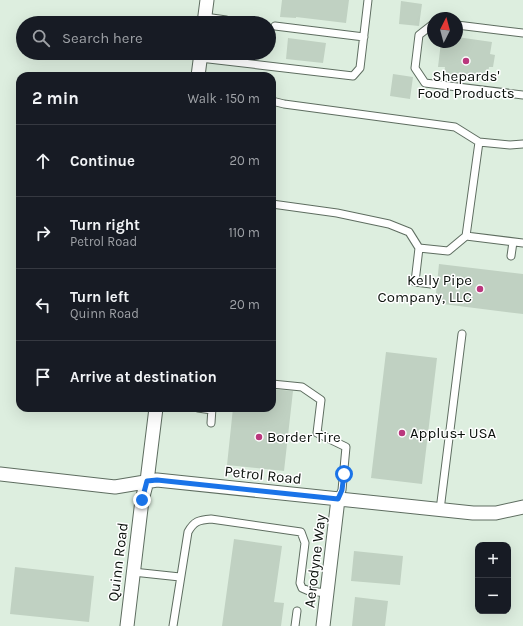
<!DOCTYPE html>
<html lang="en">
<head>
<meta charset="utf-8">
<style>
  :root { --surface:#171b24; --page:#242831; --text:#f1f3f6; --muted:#9ea1a6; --line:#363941 }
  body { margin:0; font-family:Karla,sans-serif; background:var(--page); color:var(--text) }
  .controls { position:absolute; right:12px; bottom:12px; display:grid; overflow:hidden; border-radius:8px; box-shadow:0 4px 16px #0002 }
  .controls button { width:36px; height:36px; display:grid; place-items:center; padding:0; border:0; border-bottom:1px solid var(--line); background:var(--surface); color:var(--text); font:20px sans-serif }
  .compass { position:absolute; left:427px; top:12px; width:36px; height:36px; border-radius:50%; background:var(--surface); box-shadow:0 4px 16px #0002; rotate:6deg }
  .stop { position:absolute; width:12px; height:12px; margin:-9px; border:3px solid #1a73e8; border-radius:50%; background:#fff }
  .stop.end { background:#1a73e8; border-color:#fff; box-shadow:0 1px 4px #0008 }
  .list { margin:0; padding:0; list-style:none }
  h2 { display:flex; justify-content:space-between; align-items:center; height:52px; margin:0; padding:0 16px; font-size:17px }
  h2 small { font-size:13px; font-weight:400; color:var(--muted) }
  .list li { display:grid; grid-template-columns:26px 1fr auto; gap:12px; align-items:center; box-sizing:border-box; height:72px; padding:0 16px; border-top:1px solid var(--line) }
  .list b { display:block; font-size:15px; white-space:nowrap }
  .list p { margin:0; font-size:13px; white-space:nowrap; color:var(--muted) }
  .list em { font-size:13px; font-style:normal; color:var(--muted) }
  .icon { flex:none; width:22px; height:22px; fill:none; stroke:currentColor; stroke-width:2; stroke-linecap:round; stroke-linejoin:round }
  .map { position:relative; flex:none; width:523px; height:626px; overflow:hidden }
  .search { position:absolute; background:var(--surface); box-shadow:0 4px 16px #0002; left:16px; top:16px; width:260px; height:44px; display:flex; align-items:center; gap:10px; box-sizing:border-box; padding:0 14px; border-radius:22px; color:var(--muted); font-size:15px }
  .panel { position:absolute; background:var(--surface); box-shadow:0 4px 16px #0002; left:16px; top:72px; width:260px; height:340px; border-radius:12px }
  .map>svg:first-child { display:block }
  .building { fill:#c0d1c2 }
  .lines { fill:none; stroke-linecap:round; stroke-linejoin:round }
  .lane-casing { stroke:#5e6d60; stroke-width:9 }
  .street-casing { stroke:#5e6d60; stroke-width:15 }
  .lane { stroke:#fff; stroke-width:7 }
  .street { stroke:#fff; stroke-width:13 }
  .route { stroke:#1a73e8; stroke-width:5 }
  .poi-dot { fill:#ba377d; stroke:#fff; stroke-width:1.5 }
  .labels { text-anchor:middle; stroke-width:3; stroke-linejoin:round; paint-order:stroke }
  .poi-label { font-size:15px; fill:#0b110c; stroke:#fff; text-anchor:start }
  .street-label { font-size:15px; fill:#0b110c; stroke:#fff }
</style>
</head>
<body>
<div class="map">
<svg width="523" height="626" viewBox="0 0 523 626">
  <rect width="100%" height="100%" fill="#ddeedf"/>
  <path class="building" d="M282 0H349L346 23 296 17V18L280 17Z
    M401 1 422 4 419 26 399 24Z
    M457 37 492 42 490 54 495 55 493 67H489L487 79 444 73 445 67H438L441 42H457Z
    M288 38 326 43 323 63 286 59Z
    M393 74 413 77 410 99 390 96Z
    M439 264 523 274V314L435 303Z
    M386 352 437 358 422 484 371 478Z
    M272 389 293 391 284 471 227 465 233 408H272Z
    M234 539 282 546 274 602 284 603 281 626H222Z
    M354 551 403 556 400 585 351 581Z
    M15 567 94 576 89 622 10 614Z
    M355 597 388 601 385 626H352Z"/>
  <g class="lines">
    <g class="lane-casing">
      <path id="lane" d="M205 17 226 20
        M433 24 419 35 415 68 425 83 523 95
        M457 25 523 33
        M275 26 364 37
        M200 58 353 76 360 68 368 0
        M272 101 284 104 455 127 479 142 510 145 523 144
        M272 204 337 213 389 224 409 232 419 248
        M466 236 523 243
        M511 256 513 242
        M431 284 415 282 419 248 448 251 466 236 479 142
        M272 384 302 387 321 400 317 433 346 447 342 490 338 499
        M198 408 212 410
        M211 423 212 408
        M440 510 462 334
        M133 572 180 577
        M173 626 188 532C194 521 199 520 211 519L301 532 305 543 300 583 302 588 309 591 327 593
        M295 626 297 611"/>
    </g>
    <g class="street-casing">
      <path id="street" d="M204 23 207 0
        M198 76 201 53
        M0 474 115 487 157 480 473 513H496L523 507
        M127 626 142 500 147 481 156 408
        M323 626 338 499"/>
    </g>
    <use href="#lane" class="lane"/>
    <use href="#street" class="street"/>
  </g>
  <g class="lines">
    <path class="route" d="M142 500 147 481 157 480 338 499 342 490 344 474"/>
  </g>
  <g class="poi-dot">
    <circle cx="466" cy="61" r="4"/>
    <circle cx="480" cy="289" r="4"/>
    <circle cx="402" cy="433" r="4"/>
    <circle cx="259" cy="437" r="4"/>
  </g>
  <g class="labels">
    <g class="poi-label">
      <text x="466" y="81" text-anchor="middle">Shepards'<tspan x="466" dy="17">Food Products</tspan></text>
      <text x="472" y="285" text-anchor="end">Kelly Pipe<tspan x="472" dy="17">Company, LLC</tspan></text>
      <text x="410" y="438">Applus+ USA</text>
      <text x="267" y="442">Border Tire</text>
    </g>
    <g class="street-label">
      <text transform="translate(263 475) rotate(6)" y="5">Petrol Road</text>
      <text transform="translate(315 561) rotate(-83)" y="5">Aerodyne Way</text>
      <text transform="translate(118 562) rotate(-83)" y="5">Quinn Road</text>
    </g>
  </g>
</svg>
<div class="controls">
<button>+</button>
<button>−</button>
</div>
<svg class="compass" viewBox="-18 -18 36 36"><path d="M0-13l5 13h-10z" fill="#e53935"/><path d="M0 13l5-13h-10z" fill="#9ea1a6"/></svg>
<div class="stop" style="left:344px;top:474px"></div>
<div class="stop end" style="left:142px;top:500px"></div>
<div class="search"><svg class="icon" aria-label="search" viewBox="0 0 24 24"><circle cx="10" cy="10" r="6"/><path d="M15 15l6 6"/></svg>Search here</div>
<section class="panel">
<h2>2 min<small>Walk · 150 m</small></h2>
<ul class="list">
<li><svg class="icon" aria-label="ahead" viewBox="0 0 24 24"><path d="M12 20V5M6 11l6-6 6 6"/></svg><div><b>Continue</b></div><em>20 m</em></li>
<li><svg class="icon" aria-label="right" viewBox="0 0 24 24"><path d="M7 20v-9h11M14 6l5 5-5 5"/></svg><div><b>Turn right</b><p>Petrol Road</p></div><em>110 m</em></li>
<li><svg class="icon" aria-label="left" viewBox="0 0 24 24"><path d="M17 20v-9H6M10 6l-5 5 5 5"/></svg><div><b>Turn left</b><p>Quinn Road</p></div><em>20 m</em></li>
<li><svg class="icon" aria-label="arrive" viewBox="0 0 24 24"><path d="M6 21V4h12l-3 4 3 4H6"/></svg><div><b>Arrive at destination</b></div></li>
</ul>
</section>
</div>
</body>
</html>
